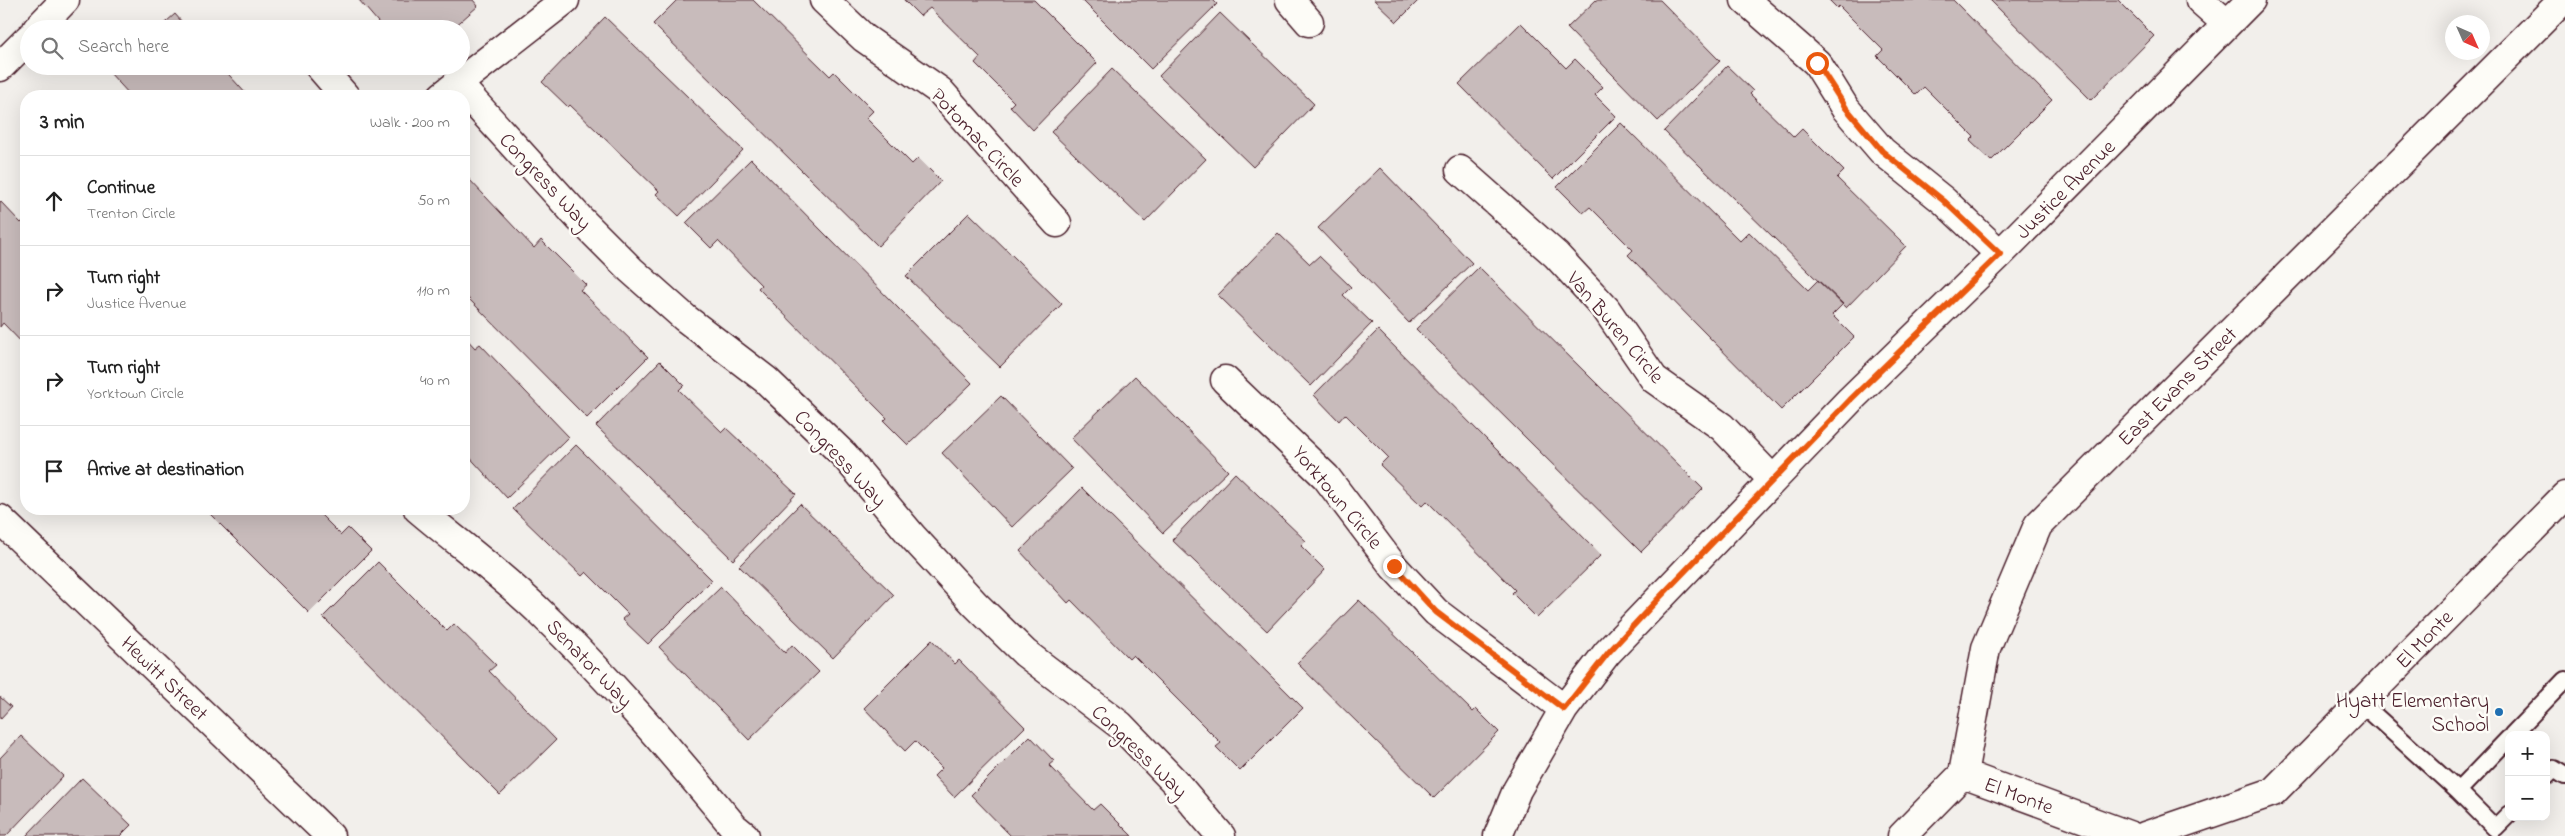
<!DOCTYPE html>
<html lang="en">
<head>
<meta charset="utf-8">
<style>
  :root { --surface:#fff; --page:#f6f6f6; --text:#222; --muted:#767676; --line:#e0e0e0 }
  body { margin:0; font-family:"Indie Flower",sans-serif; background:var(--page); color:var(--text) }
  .controls { position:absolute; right:15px; bottom:15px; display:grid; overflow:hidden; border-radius:10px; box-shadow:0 5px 20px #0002 }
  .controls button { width:45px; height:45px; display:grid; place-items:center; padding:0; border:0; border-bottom:1px solid var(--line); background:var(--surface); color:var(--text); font:25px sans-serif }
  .compass { position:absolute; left:2445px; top:15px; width:45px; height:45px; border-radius:50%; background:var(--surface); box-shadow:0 5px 20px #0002; rotate:135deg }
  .stop { position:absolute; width:15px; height:15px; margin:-11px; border:4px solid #ea580c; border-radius:50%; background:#fff }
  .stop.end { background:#ea580c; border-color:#fff; box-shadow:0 1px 5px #0008 }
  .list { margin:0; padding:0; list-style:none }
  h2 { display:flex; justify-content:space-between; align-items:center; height:65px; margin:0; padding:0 20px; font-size:21px }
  h2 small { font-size:16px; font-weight:400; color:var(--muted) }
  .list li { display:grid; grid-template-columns:32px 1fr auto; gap:15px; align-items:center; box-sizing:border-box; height:90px; padding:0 20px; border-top:1px solid var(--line) }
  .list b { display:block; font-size:19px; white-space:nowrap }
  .list p { margin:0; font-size:16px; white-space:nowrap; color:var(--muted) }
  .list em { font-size:16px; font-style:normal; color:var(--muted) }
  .icon { flex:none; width:28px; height:28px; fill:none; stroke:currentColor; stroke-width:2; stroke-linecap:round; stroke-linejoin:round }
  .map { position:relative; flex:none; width:2565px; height:836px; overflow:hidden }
  .search { position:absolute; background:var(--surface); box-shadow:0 5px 20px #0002; left:20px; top:20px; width:450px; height:55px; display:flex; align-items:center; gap:12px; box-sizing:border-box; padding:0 18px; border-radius:28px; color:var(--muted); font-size:19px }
  .panel { position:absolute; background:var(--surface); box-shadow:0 5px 20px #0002; left:20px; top:90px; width:450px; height:425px; border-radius:20px }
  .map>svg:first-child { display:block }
  .building { fill:#c8bbbb; stroke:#4a1f2b }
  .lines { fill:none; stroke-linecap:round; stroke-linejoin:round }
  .lane-casing { stroke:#4a1f2b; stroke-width:20 }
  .street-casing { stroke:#4a1f2b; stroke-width:31 }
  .secondary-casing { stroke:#4a1f2b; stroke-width:31 }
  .lane { stroke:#fdfcf7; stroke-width:16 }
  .street { stroke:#fdfcf7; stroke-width:28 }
  .secondary { stroke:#fdfcf7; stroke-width:28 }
  .route { stroke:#ea580c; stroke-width:6 }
  .poi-dot { fill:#1f6fb2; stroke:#fdfcf7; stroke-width:2 }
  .labels { text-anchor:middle; stroke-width:5; stroke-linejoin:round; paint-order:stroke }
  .street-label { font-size:21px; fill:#4a1f2b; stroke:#fdfcf7 }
  .poi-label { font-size:21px; fill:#4a1f2b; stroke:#fdfcf7; text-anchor:end }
</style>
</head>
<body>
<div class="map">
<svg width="2565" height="836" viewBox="0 0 2565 836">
  <rect width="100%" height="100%" fill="#f2efeb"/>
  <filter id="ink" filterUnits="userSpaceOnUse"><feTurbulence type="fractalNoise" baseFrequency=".02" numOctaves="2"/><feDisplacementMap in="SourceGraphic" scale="10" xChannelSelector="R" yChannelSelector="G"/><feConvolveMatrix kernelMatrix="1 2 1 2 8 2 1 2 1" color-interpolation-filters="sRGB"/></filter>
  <g filter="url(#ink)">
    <path class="building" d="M359 0H473L478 6 452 29H384Z
      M677 0H753L830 76 834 72 873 111 866 118 912 164 918 158 941 181 878 246 653 24Z
      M904 0H1034L1097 63 1033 130 1010 106 1014 102 975 63 980 57 930 8 920 16Z
      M1082 0H1213L1217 4 1151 69Z
      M1374 0H1419L1397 22Z
      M1596 0H1660L1720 61 1658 121 1567 28Z
      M1829 0H1953L2052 100 1991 161 1970 141 1974 137 1924 87 1916 95 1877 56 1883 50 1839 6 1837 8Z
      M1990 0H2118L2154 36 2091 100Z
      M1220 13 1314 104 1253 167 1159 76Z
      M175 14 188 29H158Z
      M605 17 743 150 679 216 656 194 659 191 570 105 568 107 542 82Z
      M1521 23 1566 68 1575 59 1603 87 1595 95 1616 116 1553 179 1459 84Z
      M116 66H221L248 96H131L109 72Z
      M1727 66 1753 91 1750 94 1794 137 1802 129 1844 171 1837 178 1906 246 1846 308 1664 131Z
      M1112 69 1206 159 1145 222 1051 132Z
      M1621 123 1740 241 1749 232 1808 290 1818 280 1843 304 1832 315 1854 337 1781 410 1628 255 1633 250 1590 207 1583 213 1557 187Z
      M751 159 972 383 908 445 884 421 887 418 758 288 761 285 718 241 711 248 686 223Z
      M1380 168 1472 263 1409 323 1318 228Z
      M468 178 534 248 541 240 586 285 580 290 648 357 587 418 464 294V183Z
      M0 201 21 223 24 220 26 222V347L3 323 0 327Z
      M969 213 1062 304 1000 367 906 276Z
      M1278 233 1310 264 1319 256 1351 287 1343 295 1372 323 1311 386 1218 295Z
      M1479 267 1703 489 1641 552 1416 329Z
      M1378 330 1601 555 1537 618 1512 593 1515 590 1427 501 1422 506 1380 465 1388 457 1345 414 1339 421 1314 395Z
      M464 336 475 348 480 344 569 437 507 498 464 451Z
      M660 361 684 385 679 390 722 432 726 428 796 494 733 560 596 426Z
      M1135 376 1228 471 1163 533 1071 438Z
      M1001 396 1072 469 1012 527 942 453Z
      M576 445 712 580 648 644 622 619 628 614 586 572 582 576 513 509Z
      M1235 473 1306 541 1301 546 1325 570 1267 631 1172 540Z
      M1082 488 1303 708 1240 771 1216 747 1221 743 1133 655 1129 659 1071 600 1068 603 1020 551Z
      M800 504 894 595 833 658 739 566Z
      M205 509H315L341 535 348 528 371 551 309 613Z
      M378 562 447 631 454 624 496 665 489 671 556 740 500 795 323 617Z
      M721 587 785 653 792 645 819 672 749 740 659 647Z
      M1359 600 1473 712 1476 709 1499 732 1434 798 1297 663Z
      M932 640 955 664 959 660 1025 727 954 797 934 776 942 768 915 741 905 751 864 708Z
      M0 697 11 707 0 719Z
      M21 736 63 776 6 836H0V758Z
      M1030 736 1054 761 1049 765 1093 810 1100 804 1132 836H1011L971 795Z
      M82 778 131 825 120 836H26Z"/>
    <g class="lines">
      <g class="lane-casing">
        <path id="lane" d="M2361 703 2458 791 2495 828 2509 814
          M2512 735 2565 680
          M2546 777 2554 769 2565 776
          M2458 791 2509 738"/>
      </g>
      <g class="street-casing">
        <path id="street" d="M824 0 864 38 940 91 1057 223
          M1290 0 1309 22
          M1745 0 1817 63 1845 108 1882 151 1944 201 2000 254
          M2200 0 2227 24
          M319 66 345 96
          M457 83 580 219 631 270 685 318 766 380 844 455 912 536 975 604 1025 653 1120 725 1175 782 1221 836
          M442 96 565 0
          M1460 170 1556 255 1606 309 1654 379 1722 427 1773 480
          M1225 380 1326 477 1394 567 1436 612 1564 709
          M418 509C458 543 502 575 540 612 610 679 672 752 734 827L745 836
          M1963 774 2131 836
          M1498 836 1517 790 1564 709 1607 653 1850 400 2000 254 2251 0
          M1902 836 1963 774 1986 648 2038 525 2563 0
          M2145 836 2273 792 2565 496"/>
      </g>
      <g class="secondary-casing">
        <path id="secondary" d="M37 29 65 0
          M0 67 29 38
          M0 519 330 836"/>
      </g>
      <use href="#lane" class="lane"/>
      <use href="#street" class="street"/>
      <use href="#secondary" class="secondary"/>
    </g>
  </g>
  <g class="lines" filter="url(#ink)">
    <path class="route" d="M1394 566 1436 612 1564 709 1608 653 1659 598 1850 400 2000 254 1944 201 1882 151 1846 108 1817 63"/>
  </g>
  <circle class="poi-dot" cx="2499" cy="712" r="5"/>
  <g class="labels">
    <g class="street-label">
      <text transform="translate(978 137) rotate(47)" y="7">Potomac Circle</text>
      <text transform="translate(546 181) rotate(47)" y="7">Congress Way</text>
      <text transform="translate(2065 189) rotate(-45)" y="7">Justice Avenue</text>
      <text transform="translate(1616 327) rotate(50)" y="7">Van Buren Circle</text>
      <text transform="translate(2177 386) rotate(-45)" y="7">East Evans Street</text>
      <text transform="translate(841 458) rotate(47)" y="7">Congress Way</text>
      <text transform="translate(1338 497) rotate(50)" y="7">Yorktown Circle</text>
      <text transform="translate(2424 639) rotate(-46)" y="7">El Monte</text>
      <text transform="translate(590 663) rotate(46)" y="7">Senator Way</text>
      <text transform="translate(165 678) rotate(44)" y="7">Hewitt Street</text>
      <text transform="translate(1140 751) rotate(44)" y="7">Congress Way</text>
      <text transform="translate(2019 795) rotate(20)" y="7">El Monte</text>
    </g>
    <g class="poi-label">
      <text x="2489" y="707">Hyatt Elementary<tspan x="2489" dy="24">School</tspan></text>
    </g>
  </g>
</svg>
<div class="controls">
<button>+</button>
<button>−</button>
</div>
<svg class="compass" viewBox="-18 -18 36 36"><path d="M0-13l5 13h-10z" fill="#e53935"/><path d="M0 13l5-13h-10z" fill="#767676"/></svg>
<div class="stop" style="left:1817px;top:63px"></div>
<div class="stop end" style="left:1394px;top:566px"></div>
<div class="search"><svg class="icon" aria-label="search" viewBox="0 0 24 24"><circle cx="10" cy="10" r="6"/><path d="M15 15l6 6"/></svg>Search here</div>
<section class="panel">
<h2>3 min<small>Walk · 200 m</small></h2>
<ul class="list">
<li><svg class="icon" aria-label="ahead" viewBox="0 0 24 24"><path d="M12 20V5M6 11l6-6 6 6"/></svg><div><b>Continue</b><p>Trenton Circle</p></div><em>50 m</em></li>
<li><svg class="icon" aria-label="right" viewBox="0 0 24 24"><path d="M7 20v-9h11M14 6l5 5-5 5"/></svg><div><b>Turn right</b><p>Justice Avenue</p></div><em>110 m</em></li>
<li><svg class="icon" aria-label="right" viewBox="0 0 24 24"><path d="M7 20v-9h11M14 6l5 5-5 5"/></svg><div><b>Turn right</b><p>Yorktown Circle</p></div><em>40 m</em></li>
<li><svg class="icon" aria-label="arrive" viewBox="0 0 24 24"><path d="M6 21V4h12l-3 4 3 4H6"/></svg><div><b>Arrive at destination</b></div></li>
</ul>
</section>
</div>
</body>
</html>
